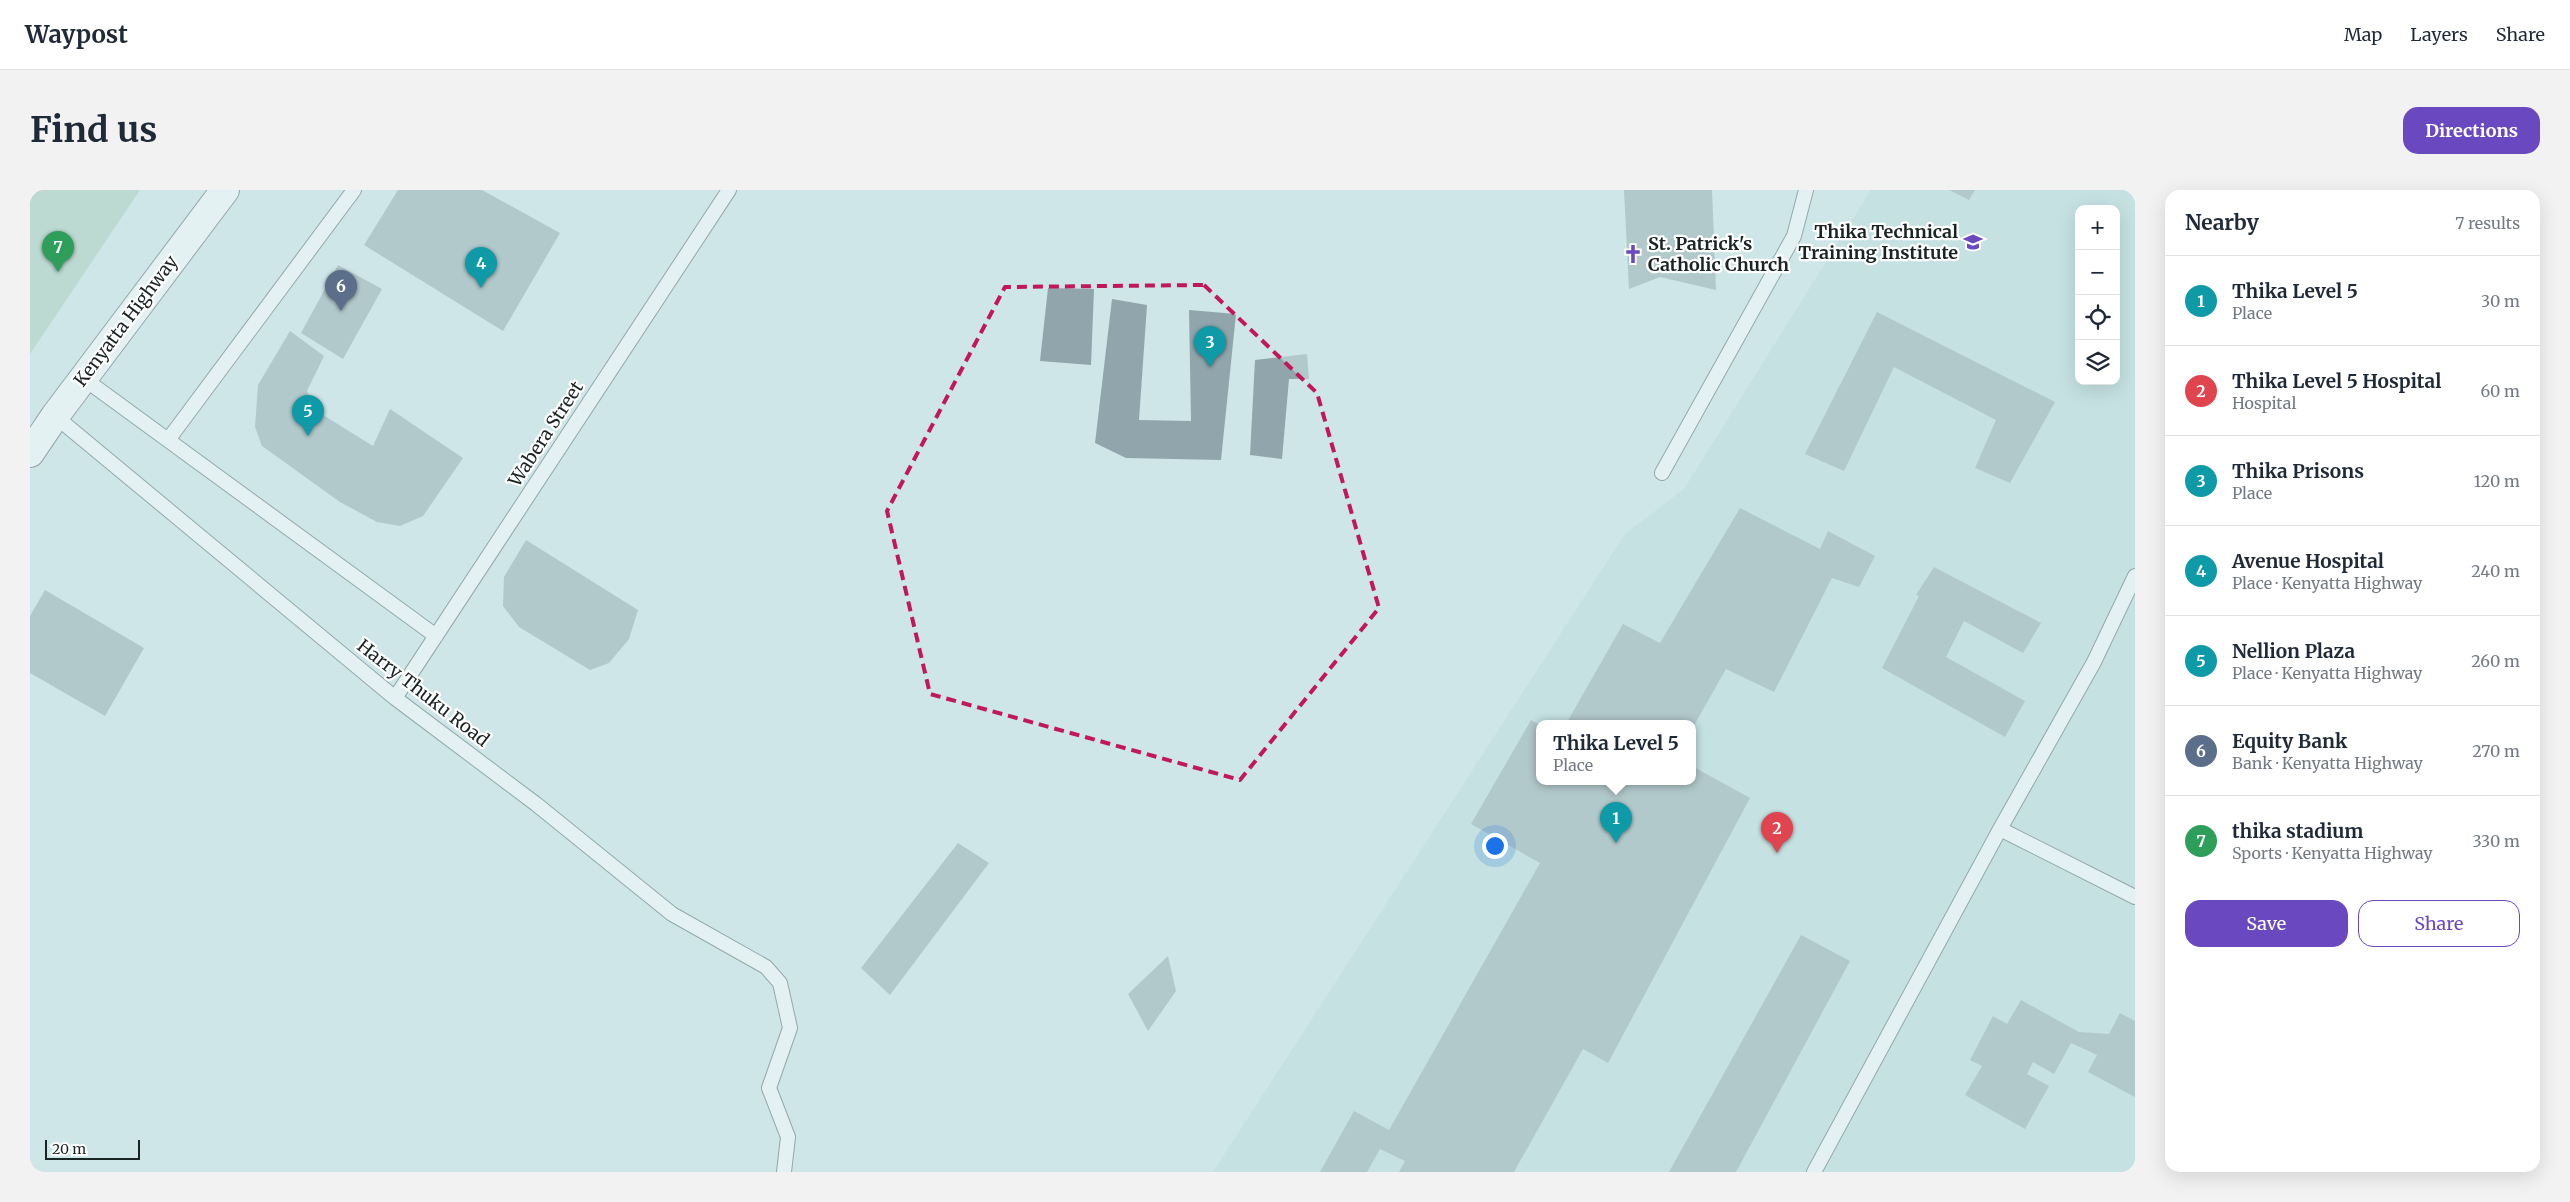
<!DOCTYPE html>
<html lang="en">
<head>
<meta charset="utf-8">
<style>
  :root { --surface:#fff; --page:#f2f2f3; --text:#1f2937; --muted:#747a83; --line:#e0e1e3; --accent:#6a48c0 }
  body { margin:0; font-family:Merriweather,serif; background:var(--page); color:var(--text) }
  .controls { position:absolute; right:15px; top:15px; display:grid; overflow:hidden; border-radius:10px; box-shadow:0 5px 20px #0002 }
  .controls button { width:45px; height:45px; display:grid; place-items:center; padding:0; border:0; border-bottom:1px solid var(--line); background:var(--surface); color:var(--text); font:25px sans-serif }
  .scale { position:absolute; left:15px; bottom:12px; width:95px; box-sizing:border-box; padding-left:5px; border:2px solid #1b2424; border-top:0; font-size:14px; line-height:18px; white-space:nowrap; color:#1b2424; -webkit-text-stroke:4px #fff; paint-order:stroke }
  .you { position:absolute; left:1464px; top:655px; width:18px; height:18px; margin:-12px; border:4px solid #fff; border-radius:50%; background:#1a73e8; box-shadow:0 0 0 8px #1a73e833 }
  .badge { display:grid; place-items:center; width:32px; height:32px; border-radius:50%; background:var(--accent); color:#fff; font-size:16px; font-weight:700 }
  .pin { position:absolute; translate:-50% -41px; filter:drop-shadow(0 1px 2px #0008) }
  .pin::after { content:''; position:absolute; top:26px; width:18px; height:15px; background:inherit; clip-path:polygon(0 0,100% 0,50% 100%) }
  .popup { position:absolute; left:1506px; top:530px; width:160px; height:65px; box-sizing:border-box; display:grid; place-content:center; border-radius:10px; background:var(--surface); filter:drop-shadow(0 1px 4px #0005); font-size:16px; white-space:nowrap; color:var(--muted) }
  .popup b { font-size:19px; color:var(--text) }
  .popup::after { content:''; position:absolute; left:50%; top:100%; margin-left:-10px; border:10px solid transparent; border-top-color:var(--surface) }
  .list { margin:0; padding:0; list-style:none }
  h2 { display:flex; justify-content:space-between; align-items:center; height:65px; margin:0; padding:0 20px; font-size:21px }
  h2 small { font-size:16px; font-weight:400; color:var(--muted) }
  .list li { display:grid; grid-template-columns:32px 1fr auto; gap:15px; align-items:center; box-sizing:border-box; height:90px; padding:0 20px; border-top:1px solid var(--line) }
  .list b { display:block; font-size:19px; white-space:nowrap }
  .list p { margin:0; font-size:16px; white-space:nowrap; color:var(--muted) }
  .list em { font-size:16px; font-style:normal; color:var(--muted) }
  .actions { display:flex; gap:10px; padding:15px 20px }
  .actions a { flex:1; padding:11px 0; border:1px solid var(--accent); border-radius:15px; text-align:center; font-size:18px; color:var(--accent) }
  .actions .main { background:var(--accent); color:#fff }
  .icon { flex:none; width:28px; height:28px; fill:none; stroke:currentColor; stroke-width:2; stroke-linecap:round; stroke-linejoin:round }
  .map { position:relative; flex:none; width:2105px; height:982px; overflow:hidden; border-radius:15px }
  header { display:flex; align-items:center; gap:30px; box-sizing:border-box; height:70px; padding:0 25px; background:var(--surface); border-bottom:1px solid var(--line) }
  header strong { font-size:24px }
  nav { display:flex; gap:28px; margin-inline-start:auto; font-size:18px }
  .intro { display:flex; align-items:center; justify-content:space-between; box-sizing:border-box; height:120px; padding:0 30px }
  h1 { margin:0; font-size:35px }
  .button { padding:12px 22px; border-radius:15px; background:var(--accent); color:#fff; font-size:18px; font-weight:700 }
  main { display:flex; gap:30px; padding:0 30px }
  aside { flex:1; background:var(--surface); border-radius:15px; box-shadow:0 5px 20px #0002 }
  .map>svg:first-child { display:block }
  .built { fill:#badbdc; fill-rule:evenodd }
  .grass { fill:#a6cdb9 }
  .building { fill:#91a6ac }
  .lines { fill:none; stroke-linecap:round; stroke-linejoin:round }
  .lane-casing { stroke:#4b6061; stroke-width:16 }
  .street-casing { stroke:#4b6061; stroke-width:30 }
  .lane { stroke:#fff; stroke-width:14 }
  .street { stroke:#fff; stroke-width:28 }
  .marked { fill:none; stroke:#c2185b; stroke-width:4; stroke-dasharray:10 6; stroke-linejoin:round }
  .labels { text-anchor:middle; stroke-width:4.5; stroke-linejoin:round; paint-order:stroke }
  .poi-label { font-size:18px; font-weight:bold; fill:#1b2424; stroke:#fff; text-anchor:end }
  .street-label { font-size:18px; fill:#1b2424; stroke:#fff }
</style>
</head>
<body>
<header>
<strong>Waypost</strong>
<nav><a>Map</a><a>Layers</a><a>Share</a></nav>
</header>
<div class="intro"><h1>Find us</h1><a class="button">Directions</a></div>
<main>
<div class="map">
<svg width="2105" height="982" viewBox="0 0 2105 982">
  <rect width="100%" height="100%" fill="#cee6e7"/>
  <path class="built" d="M1841 0H2105V982H1183L1595 344 1654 299ZM2049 19H2086V191H2049ZM1510 534H1662V592H1510Z"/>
  <path class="grass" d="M0 0H110L0 164Z"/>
  <path class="building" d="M368 0H452L530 43 473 141 334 55Z
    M1594 0H1682L1686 100 1630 87 1599 99Z
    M1919 0H1945L1939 10Z
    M308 75 352 99 313 169 271 143Z
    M1018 98 1064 99 1061 175 1010 171Z
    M1082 109 1117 115 1109 230 1161 231 1159 120 1206 124 1191 270 1096 268 1065 253Z
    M1847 122 2025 212 1980 293 1945 278 1966 230 1864 177 1814 281 1775 264Z
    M260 141 294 166 277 201 285 220 343 256 360 219 433 268 393 326 370 336 347 332 310 312 232 256 225 237 228 195Z
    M1277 164 1279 189H1259L1252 269 1220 265 1225 170Z
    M1710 318 1790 359 1798 341 1845 366 1829 397 1802 388 1744 502 1696 479 1662 539V534H1536L1593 434 1630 453Z
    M496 350 608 420 599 449 579 473 560 480 489 437 473 416 474 387Z
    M1904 377 2011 433 1993 463 1934 431 1916 467 1995 511 1975 547 1852 478 1889 406 1886 405Z
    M15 400 114 458 75 526 0 483V426Z
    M1501 530 1510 535V592H1662V576L1720 608 1578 873 1553 859 1484 982H1369L1375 971 1350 959 1337 982H1290L1324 921 1359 940 1510 673 1441 634Z
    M928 653 959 673 860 805 831 778Z
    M1771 745 1820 771 1706 982H1639Z
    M1138 766 1146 801 1118 841 1098 804Z
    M1991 810 2049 842 2079 844 2090 823 2105 831V907L2058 882 2067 865 2041 853 2024 884 2003 872 1997 884 2019 896 1995 939 1935 905 1952 876 1940 870 1963 826 1977 834Z"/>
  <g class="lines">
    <g class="lane-casing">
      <path id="lane" d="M53 188 406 446
        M25 226 365 508 506 614 642 724 736 777 750 793 760 838 739 898 758 947 754 982
        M138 250 324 0
        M1632 283 1764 46 1776 0
        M365 508 699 0
        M1970 639 2105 707
        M1784 982 1970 639 2064 472 2105 386"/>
    </g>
    <g class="street-casing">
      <path id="street" d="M0 263 25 226 195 0"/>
    </g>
    <use href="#lane" class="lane"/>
    <use href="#street" class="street"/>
  </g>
  <path d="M0 0H2105V982H0ZM1174 95 1287 203 1349 418 1210 590 900 504 857 321 975 97Z" fill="#cee6e7" fill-opacity=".55" fill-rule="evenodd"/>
  <path class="marked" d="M1174 95 1287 203 1349 418 1210 590 900 504 857 321 975 97Z"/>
  <defs>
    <g id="university-bare" transform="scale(1.5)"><path d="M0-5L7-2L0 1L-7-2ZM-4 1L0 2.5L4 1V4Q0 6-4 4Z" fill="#6a48c0" stroke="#fff" stroke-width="2.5" paint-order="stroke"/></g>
    <g id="church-bare" transform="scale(1.5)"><path d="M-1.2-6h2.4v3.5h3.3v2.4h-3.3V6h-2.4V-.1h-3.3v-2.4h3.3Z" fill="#6a48c0" stroke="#fff" stroke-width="2.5" paint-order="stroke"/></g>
  </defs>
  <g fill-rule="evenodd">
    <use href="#university-bare" x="1943" y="52"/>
    <use href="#church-bare" x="1603" y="64"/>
  </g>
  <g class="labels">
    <g class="poi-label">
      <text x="1928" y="48">Thika Technical<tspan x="1928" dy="21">Training Institute</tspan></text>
      <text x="1618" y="60" text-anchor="start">St. Patrick's<tspan x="1618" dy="21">Catholic Church</tspan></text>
    </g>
    <g class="street-label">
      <text transform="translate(96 131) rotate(-53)" y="6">Kenyatta Highway</text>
      <text transform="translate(516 244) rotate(-57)" y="6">Wabera Street</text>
      <text transform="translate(393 503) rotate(38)" y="6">Harry Thuku Road</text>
    </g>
  </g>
</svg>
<div class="controls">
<button>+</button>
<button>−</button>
<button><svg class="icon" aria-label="locate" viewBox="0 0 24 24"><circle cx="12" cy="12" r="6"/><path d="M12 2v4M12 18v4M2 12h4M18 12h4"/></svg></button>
<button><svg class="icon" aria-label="layers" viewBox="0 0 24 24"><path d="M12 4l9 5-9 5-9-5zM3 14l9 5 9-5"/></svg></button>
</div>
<div class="scale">20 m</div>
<div class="you"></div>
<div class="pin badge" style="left:1586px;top:653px;background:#0f9aa8">1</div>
<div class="popup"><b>Thika Level 5</b>Place</div>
<div class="pin badge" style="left:1747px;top:663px;background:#e0444e">2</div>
<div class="pin badge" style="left:1180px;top:177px;background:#0f9aa8">3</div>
<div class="pin badge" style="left:451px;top:98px;background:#0f9aa8">4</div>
<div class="pin badge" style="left:278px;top:246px;background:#0f9aa8">5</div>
<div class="pin badge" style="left:311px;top:121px;background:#5c6f8a">6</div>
<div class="pin badge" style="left:28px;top:82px;background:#2e9e5b">7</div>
</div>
<aside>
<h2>Nearby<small>7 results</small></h2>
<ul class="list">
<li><span class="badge" style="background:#0f9aa8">1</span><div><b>Thika Level 5</b><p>Place</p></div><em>30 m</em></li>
<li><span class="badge" style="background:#e0444e">2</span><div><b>Thika Level 5 Hospital</b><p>Hospital</p></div><em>60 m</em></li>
<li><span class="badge" style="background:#0f9aa8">3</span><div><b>Thika Prisons</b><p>Place</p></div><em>120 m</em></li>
<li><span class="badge" style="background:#0f9aa8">4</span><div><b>Avenue Hospital</b><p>Place · Kenyatta Highway</p></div><em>240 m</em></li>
<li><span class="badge" style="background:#0f9aa8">5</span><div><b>Nellion Plaza</b><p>Place · Kenyatta Highway</p></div><em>260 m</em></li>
<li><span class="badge" style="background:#5c6f8a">6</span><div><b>Equity Bank</b><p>Bank · Kenyatta Highway</p></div><em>270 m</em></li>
<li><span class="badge" style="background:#2e9e5b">7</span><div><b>thika stadium</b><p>Sports · Kenyatta Highway</p></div><em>330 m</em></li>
</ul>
<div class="actions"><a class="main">Save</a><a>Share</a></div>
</aside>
</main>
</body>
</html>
